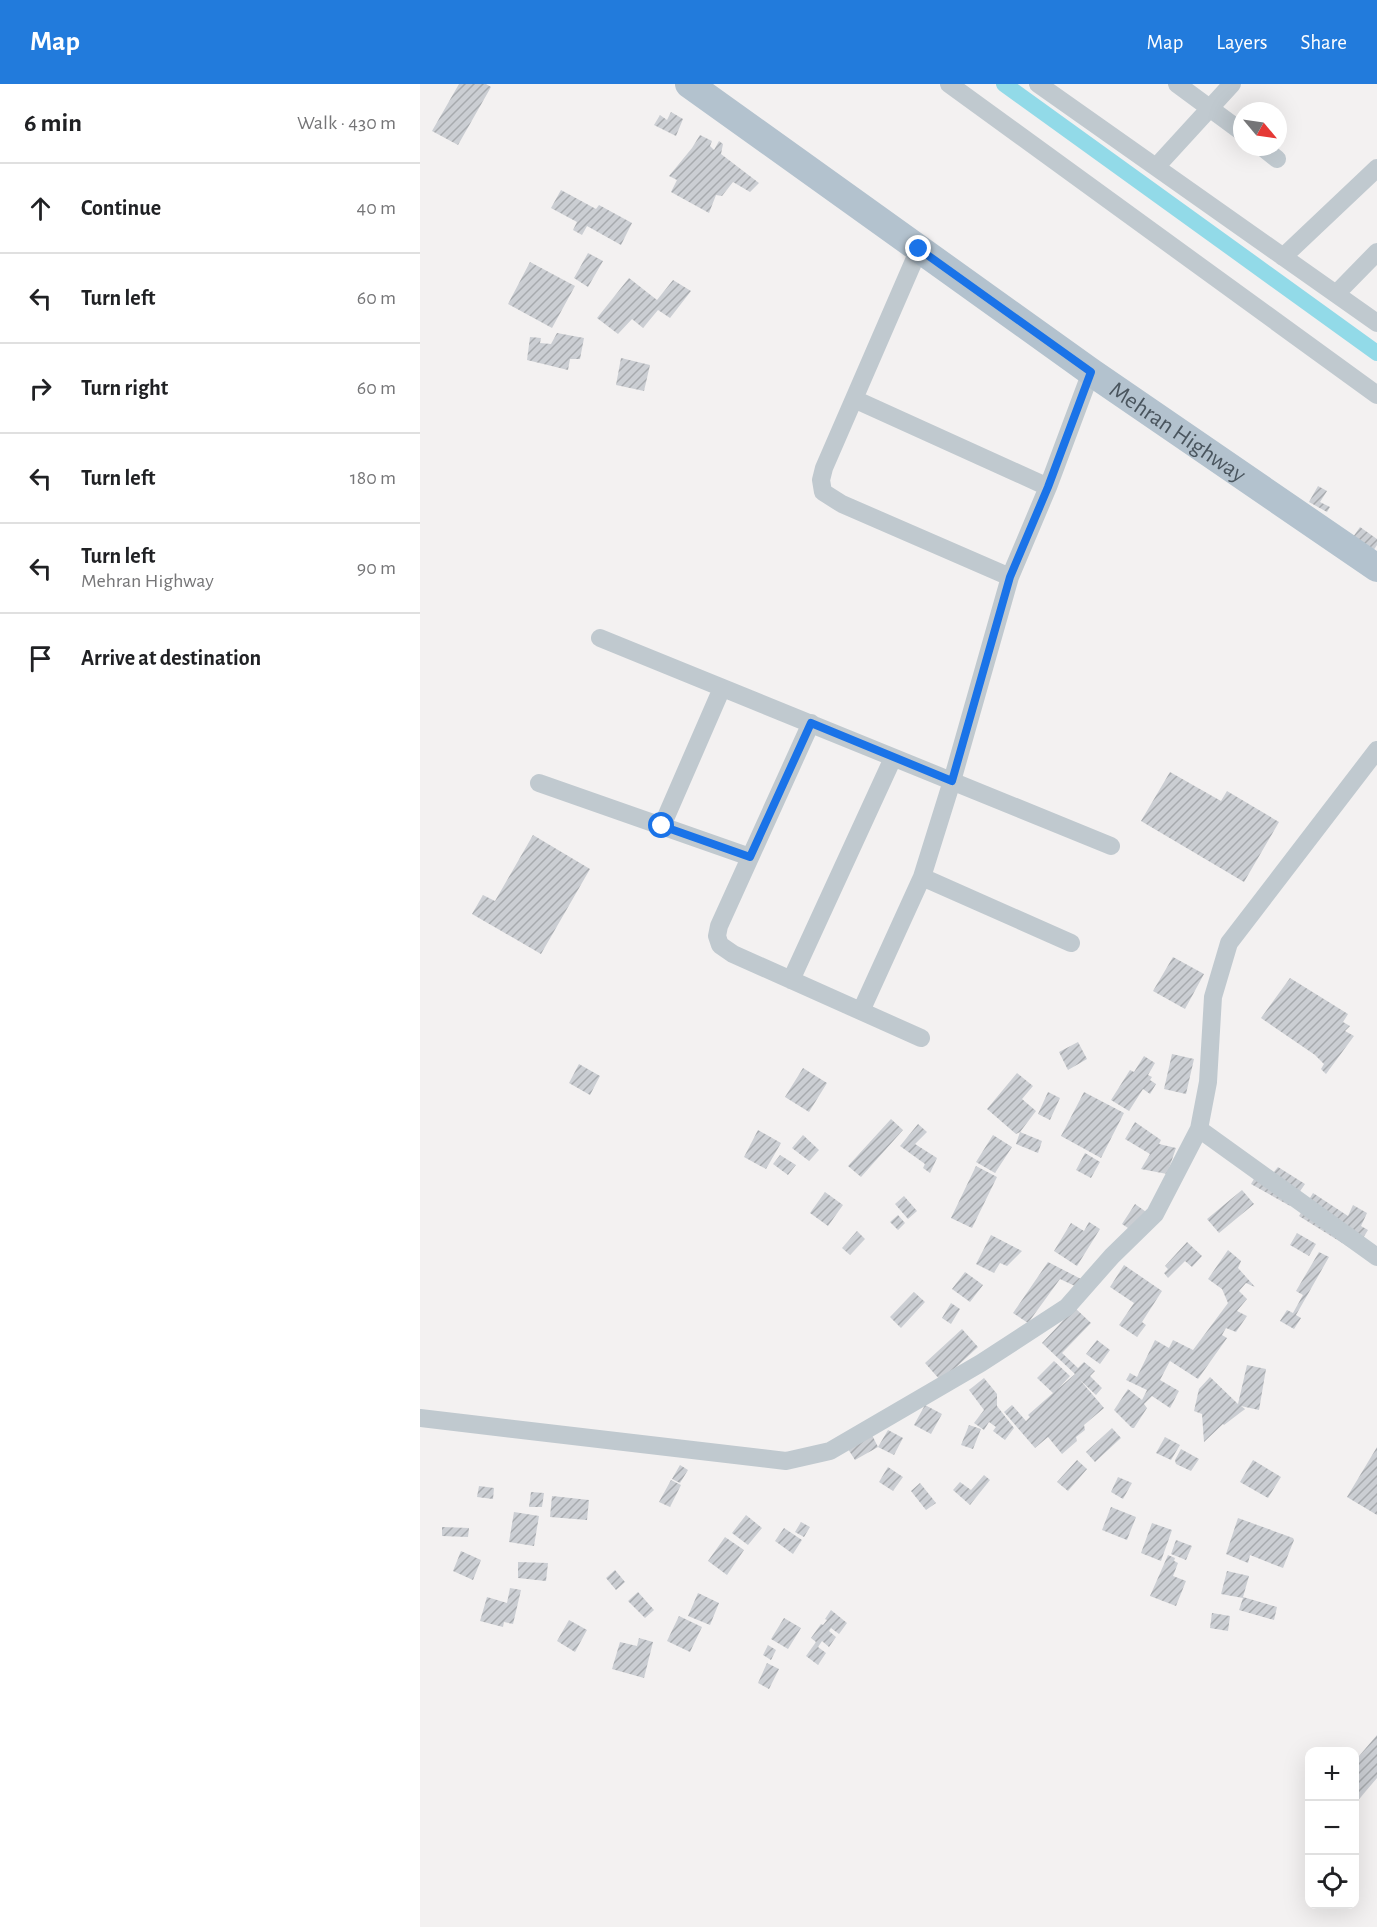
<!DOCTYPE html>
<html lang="en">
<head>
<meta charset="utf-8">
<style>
  :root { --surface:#fff; --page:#f2f2f2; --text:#202124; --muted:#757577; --line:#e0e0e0; --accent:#227bdc }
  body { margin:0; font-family:"Alegreya Sans",sans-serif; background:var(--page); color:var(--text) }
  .controls { position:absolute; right:18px; bottom:18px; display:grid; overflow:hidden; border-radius:12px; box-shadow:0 6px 24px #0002 }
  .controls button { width:54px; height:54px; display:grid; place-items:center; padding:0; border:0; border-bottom:2px solid var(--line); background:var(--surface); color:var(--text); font:30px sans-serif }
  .compass { position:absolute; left:813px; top:18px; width:54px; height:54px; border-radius:50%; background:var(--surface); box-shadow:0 6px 24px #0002; rotate:119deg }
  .stop { position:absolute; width:18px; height:18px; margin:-14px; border:4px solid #1a73e8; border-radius:50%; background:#fff }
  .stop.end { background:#1a73e8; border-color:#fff; box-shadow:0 2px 6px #0008 }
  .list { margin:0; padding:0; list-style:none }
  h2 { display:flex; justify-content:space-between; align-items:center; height:78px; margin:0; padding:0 24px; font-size:26px }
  h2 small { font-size:20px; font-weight:400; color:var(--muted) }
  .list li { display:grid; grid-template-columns:39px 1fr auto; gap:18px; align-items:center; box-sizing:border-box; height:90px; padding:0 24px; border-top:2px solid var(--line) }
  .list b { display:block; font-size:22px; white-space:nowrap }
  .list p { margin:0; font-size:20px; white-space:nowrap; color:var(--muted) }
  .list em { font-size:20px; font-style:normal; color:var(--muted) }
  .icon { flex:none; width:33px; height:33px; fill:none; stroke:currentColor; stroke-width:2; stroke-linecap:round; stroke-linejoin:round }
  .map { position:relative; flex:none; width:957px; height:1843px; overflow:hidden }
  header { display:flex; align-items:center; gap:36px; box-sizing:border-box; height:84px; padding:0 30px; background:var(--accent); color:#fff }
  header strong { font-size:28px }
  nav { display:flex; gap:33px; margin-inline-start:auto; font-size:21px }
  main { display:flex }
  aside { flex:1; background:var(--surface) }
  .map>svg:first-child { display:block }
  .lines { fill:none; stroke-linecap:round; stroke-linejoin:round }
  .canal { stroke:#92dae8; stroke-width:16 }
  .building { fill:url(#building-hatch) }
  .street { stroke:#c0c9cf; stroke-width:18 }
  .primary { stroke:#b3c2ce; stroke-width:28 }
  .route { stroke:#1a73e8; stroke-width:8 }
  .labels { text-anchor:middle; stroke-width:4.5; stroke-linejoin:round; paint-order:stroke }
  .street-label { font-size:24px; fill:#4a555e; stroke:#fff }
</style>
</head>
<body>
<header>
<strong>Map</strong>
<nav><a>Map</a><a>Layers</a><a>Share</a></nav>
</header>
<main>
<aside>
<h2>6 min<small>Walk · 430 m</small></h2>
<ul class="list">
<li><svg class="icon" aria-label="ahead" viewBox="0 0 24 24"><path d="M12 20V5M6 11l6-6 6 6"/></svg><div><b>Continue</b></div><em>40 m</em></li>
<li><svg class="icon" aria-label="left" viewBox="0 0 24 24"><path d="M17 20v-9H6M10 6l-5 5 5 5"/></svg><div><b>Turn left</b></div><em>60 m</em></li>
<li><svg class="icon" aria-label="right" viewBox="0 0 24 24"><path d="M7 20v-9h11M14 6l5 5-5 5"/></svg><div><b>Turn right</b></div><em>60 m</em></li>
<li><svg class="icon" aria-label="left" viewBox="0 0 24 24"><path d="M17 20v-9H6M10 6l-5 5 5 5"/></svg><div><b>Turn left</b></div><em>180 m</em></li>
<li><svg class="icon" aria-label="left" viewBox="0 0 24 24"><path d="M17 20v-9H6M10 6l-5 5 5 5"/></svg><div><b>Turn left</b><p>Mehran Highway</p></div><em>90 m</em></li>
<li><svg class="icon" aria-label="arrive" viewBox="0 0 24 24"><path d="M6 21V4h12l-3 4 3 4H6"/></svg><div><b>Arrive at destination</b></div></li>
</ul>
</aside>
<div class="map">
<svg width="957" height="1843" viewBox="0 0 957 1843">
  <defs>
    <pattern id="building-hatch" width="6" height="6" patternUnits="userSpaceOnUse" patternTransform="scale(1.5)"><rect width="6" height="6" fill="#cbced3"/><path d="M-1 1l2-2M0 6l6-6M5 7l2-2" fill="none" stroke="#a7aaae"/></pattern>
  </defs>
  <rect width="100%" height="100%" fill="#f3f1f1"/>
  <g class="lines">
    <path class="canal" d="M584 0 957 269"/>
  </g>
  <path class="building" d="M39 0H66L71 3 38 61 12 47Z
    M251 28 263 35 256 52 234 41 240 31 247 36Z
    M280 51 292 57 290 62 294 66 299 57 303 60 301 70 339 99 330 108 313 98 302 112 296 111 289 129 251 108 257 96 249 92 272 64Z
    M141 106 176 125 179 121 212 139 201 161 167 142 162 151 153 146 157 138 131 124Z
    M168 169 183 177 168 203 154 194Z
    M110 178 155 202 132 244 88 220Z
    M209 194 237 216 253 196 271 207 250 234 238 226 223 244 212 235 198 250 177 234Z
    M137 249 164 254 160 275H150L148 286 107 276 110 253 121 254 120 259 131 260Z
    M201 274 230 281 224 307 196 301Z
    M898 402 907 407 900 418 910 423 907 428 889 418Z
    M940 443 957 455V461L953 467 933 453Z
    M750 688 801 717 807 707 859 738 824 798 721 737Z
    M113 751 170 785 121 870 52 830 63 811 75 817Z
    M753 873 784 890 765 925 733 907Z
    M870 894 928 930 923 938 930 942 925 947 934 952 906 990 901 985 904 980 895 971 841 934Z
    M658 958 667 975 648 986 639 968Z
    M752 970 774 975 766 1010 744 1005Z
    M724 972 735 979 728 991 732 993 730 996 736 1000 730 1010 723 1005 709 1027 691 1016 710 986 714 988Z
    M159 980 180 992 170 1011 149 999Z
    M383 984 407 999 389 1028 365 1013Z
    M597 989 613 1002 602 1015 616 1027 600 1048 596 1050 567 1025Z
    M628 1008 640 1014 630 1036 618 1030Z
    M664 1008 704 1029 681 1074 641 1052Z
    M471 1035 483 1046 441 1093 428 1082Z
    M715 1038 741 1056 739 1060 756 1064 747 1090 721 1085 730 1070 705 1055Z
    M498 1040 507 1048 495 1060 517 1074 510 1089 503 1084 505 1080 480 1062Z
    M338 1046 361 1059 346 1085 324 1073Z
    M600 1048 622 1057 618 1069 596 1060Z
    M383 1051 399 1066 389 1077 372 1064Z
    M573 1051 592 1063 575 1089 556 1078Z
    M665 1069 680 1078 671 1094 656 1086Z
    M360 1071 376 1081 368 1091 353 1080Z
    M556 1082 577 1093 552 1144 531 1134Z
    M841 1083 853 1089 858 1083 885 1100 870 1122 831 1100Z
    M822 1106 834 1120 799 1149 787 1135Z
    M405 1108 423 1121 408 1142 390 1129Z
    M893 1109 928 1132 933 1121 947 1129 941 1142 948 1146 935 1167 879 1132Z
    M484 1112 497 1127 488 1135 475 1120Z
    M715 1120 729 1130 717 1150 702 1140Z
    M478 1131 485 1139 478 1146 470 1138Z
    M669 1138 680 1145 657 1182 634 1167 651 1139 664 1147Z
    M437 1147 445 1155 430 1171 422 1164Z
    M877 1149 896 1160 889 1172 870 1161Z
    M571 1151 602 1167 587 1182 580 1179 574 1189 556 1180Z
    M767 1158 782 1172 772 1183 765 1177 748 1194 744 1189 748 1185 745 1182Z
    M808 1166 821 1177 818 1184 835 1203 826 1199 819 1207 827 1215 817 1227 827 1232 816 1248 806 1244 802 1251 807 1254 778 1295 750 1277 740 1296 759 1307 750 1324 732 1312 724 1320 727 1324 714 1344H712L694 1326 708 1305 722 1316 727 1306 706 1296 710 1289 717 1293 735 1256 749 1264 753 1256 773 1266 808 1219 802 1205 788 1195Z
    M899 1168 909 1173 876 1231 881 1234 874 1245 860 1237 867 1226 873 1229 883 1211 876 1207Z
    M628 1178 663 1196 657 1203 640 1195 608 1239 593 1229Z
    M704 1181 742 1207 722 1238 726 1241 717 1253 699 1241 714 1219 690 1203Z
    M545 1188 563 1201 550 1218 532 1205Z
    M494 1208 505 1218 481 1244 470 1233Z
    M531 1219 540 1225 531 1240 522 1234Z
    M655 1224 671 1239 642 1269 658 1284 664 1278 675 1287 670 1292 682 1304 676 1311 660 1296 684 1324 664 1341 665 1346 656 1353 657 1357 642 1370 628 1353 615 1364 584 1328 592 1321 606 1337 610 1333 608 1331 633 1309 617 1294 634 1277 650 1292 638 1305 655 1290 622 1259Z
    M542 1245 558 1263 521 1297 505 1279Z
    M677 1256 690 1266 680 1280 666 1270Z
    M827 1281 846 1285 839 1326 821 1322 825 1325 804 1341 803 1340 784 1358 782 1330 774 1327 779 1305 790 1293 818 1320Z
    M564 1294 577 1310V1322L594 1344 585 1356 573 1347 576 1343 569 1338 564 1346 554 1339 564 1326 549 1306Z
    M505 1321 522 1330 511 1350 494 1341Z
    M549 1341 561 1345 553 1365 541 1361Z
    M692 1344 701 1354 675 1378 666 1368Z
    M468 1346 483 1354 474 1371 458 1363Z
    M452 1351 458 1363 435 1376 428 1365Z
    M745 1353 760 1361 751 1376 736 1369Z
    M957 1363V1431L927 1413Z
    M761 1365 779 1375 771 1387 756 1380 755 1376Z
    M657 1376 667 1385 648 1407 637 1398Z
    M833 1376 861 1393 848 1414 820 1398Z
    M260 1381 268 1386 260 1399 252 1395Z
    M468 1383 483 1393 473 1407 459 1398Z
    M564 1391 570 1396 550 1421 533 1406 540 1398 551 1406Z
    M698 1393 712 1399 703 1415 691 1408Z
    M251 1396 261 1401 250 1423 239 1418Z
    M500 1399 516 1419 506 1426 491 1407Z
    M59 1402 74 1404 73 1415 57 1413Z
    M111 1408 124 1409 122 1423H109Z
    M132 1412 169 1416 167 1436 130 1433Z
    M691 1423 716 1433 707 1456 682 1446Z
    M94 1428 119 1432 114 1462 89 1458Z
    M326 1431 342 1444 328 1461 312 1449Z
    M818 1434 873 1454 874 1456 863 1484 830 1471 828 1479 806 1470Z
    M381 1438 390 1443 384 1453 375 1448Z
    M732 1439 752 1446 741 1477 721 1469Z
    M22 1443 49 1444 48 1453 22 1452Z
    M364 1444 382 1456 373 1470 355 1457Z
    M305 1453 324 1466 307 1491 288 1477Z
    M756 1456 772 1462 766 1476 751 1470Z
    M41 1467 61 1476 53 1496 33 1487Z
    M748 1471 755 1474 754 1477 758 1479 753 1492 766 1497 756 1522 730 1512Z
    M98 1478 128 1479 126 1497 98 1494Z
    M195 1486 205 1498 196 1506 186 1494Z
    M807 1487 829 1492 823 1513 857 1523 854 1536 819 1526 823 1514 801 1510Z
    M90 1504 101 1506 93 1540 84 1538 83 1543 60 1537 67 1513 87 1519Z
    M218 1508 234 1526 225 1534 208 1517Z
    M278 1509 299 1519 290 1541 268 1532Z
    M411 1526 427 1539 419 1550 411 1544 409 1547 416 1553 409 1563 402 1557 398 1563 406 1569 398 1581 386 1572 396 1558 391 1554 401 1540 403 1541 407 1536 405 1535Z
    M792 1529 810 1532 808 1547 790 1544Z
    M259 1532 282 1543 270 1568 247 1557Z
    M364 1534 381 1544 368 1565 351 1555Z
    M149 1536 167 1546 155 1568 137 1557Z
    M219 1554 233 1558 224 1594 192 1585 200 1558 217 1562Z
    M348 1561 356 1566 351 1576 343 1571Z
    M347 1579 359 1585 349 1605 338 1599Z
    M957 1651V1694L934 1721V1678Z"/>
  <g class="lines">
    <path class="street" d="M529 0 957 311
      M618 0 957 239
      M757 0 822 48
      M842 63 857 75
      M736 83 812 0
      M499 165 404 384 401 396 403 408 422 420 590 493
      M863 173 957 84
      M916 210 957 168
      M434 315 628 403
      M180 554 691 762
      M391 639 299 842 297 852 300 861 313 870 501 954
      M119 699 330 773
      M242 742 302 604
      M502 793 651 859
      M371 896 473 674
      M441 927 502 793 532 697 590 493 628 403 671 288
      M779 1045 957 1173
      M0 1334 366 1377 410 1367 561 1279 647 1223 692 1172 735 1130 779 1045 788 998 793 913 809 859 957 666"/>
    <path class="primary" id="s1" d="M269 0 671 288 957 484"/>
  </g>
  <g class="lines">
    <path class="route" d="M242 742 330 773 391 639 532 697 590 493 628 403 671 288 499 165"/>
  </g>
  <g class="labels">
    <g class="street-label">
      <text dy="8" stroke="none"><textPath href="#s1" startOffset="600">Mehran Highway</textPath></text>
    </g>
  </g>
</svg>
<div class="controls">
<button>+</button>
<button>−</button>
<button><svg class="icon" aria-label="locate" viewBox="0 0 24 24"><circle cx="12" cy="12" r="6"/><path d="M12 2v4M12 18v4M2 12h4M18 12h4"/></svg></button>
</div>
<svg class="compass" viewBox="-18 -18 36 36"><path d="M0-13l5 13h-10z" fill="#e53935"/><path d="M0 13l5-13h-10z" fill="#757577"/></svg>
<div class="stop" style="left:242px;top:742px"></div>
<div class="stop end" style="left:499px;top:165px"></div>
</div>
</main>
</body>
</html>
